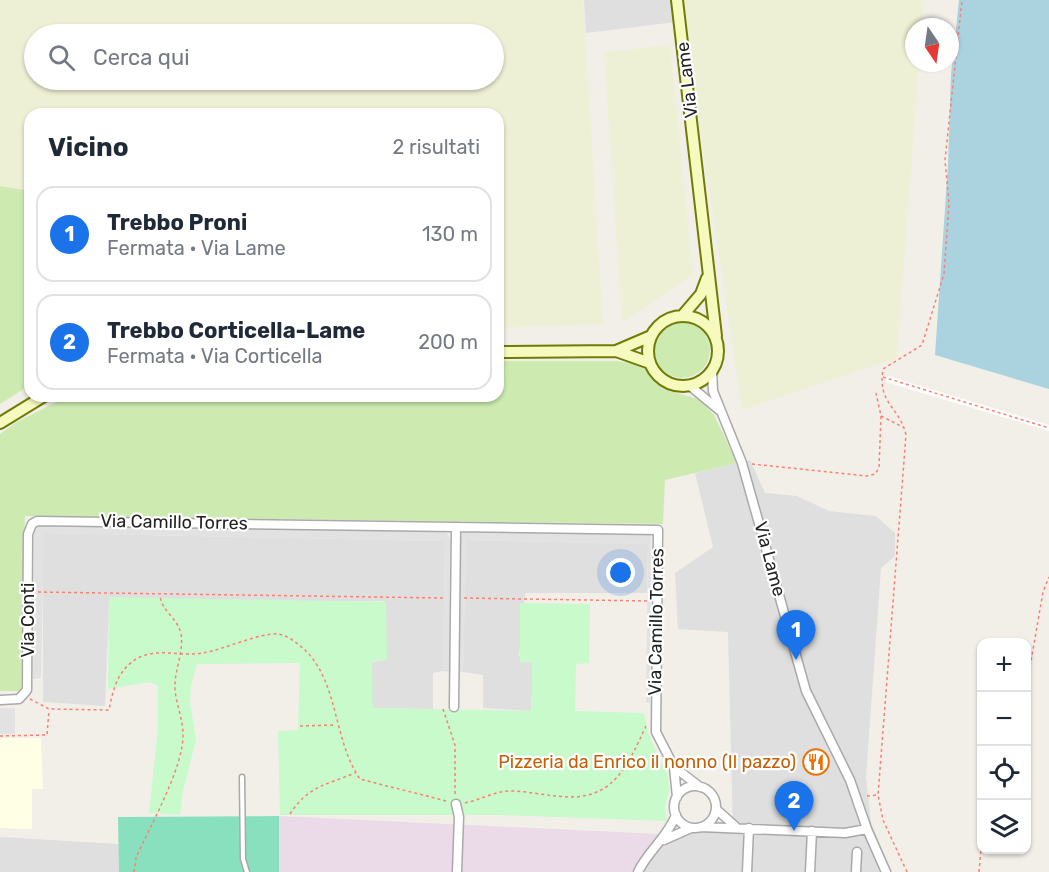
<!DOCTYPE html>
<html lang="it">
<head>
<meta charset="utf-8">
<style>
  :root { --surface:#fff; --page:#f6f6f7; --text:#1f2937; --muted:#747a83; --line:#e0e1e3; --accent:#1a73e8 }
  body { margin:0; font-family:Rubik,sans-serif; background:var(--page); color:var(--text) }
  .controls { position:absolute; right:18px; bottom:18px; display:grid; overflow:hidden; border-radius:12px; box-shadow:0 2px 4px #0004 }
  .controls button { width:54px; height:54px; display:grid; place-items:center; padding:0; border:0; border-bottom:2px solid var(--line); background:var(--surface); color:var(--text); font:30px sans-serif }
  .compass { position:absolute; left:905px; top:18px; width:54px; height:54px; border-radius:50%; background:var(--surface); box-shadow:0 2px 4px #0004; rotate:167deg }
  .you { position:absolute; left:621px; top:573px; width:21px; height:21px; margin:-15px; border:4px solid #fff; border-radius:50%; background:#1a73e8; box-shadow:0 0 0 9px #1a73e833 }
  .badge { display:grid; place-items:center; width:39px; height:39px; border-radius:50%; background:var(--accent); color:#fff; font-size:20px; font-weight:700 }
  .pin { position:absolute; translate:-50% -50px; filter:drop-shadow(0 2px 3px #0008) }
  .pin::after { content:''; position:absolute; top:32px; width:21px; height:18px; background:inherit; clip-path:polygon(0 0,100% 0,50% 100%) }
  .list { margin:0; padding:0; list-style:none }
  h2 { display:flex; justify-content:space-between; align-items:center; height:78px; margin:0; padding:0 24px; font-size:26px }
  h2 small { font-size:20px; font-weight:400; color:var(--muted) }
  .list li { display:grid; grid-template-columns:39px 1fr auto; gap:18px; align-items:center; box-sizing:border-box; height:96px; margin:0 12px 12px; padding:0 12px; border:2px solid var(--line); border-radius:18px }
  .list b { display:block; font-size:22px; white-space:nowrap }
  .list p { margin:0; font-size:20px; white-space:nowrap; color:var(--muted) }
  .list em { font-size:20px; font-style:normal; color:var(--muted) }
  .icon { flex:none; width:33px; height:33px; fill:none; stroke:currentColor; stroke-width:2; stroke-linecap:round; stroke-linejoin:round }
  .map { position:relative; flex:none; width:1049px; height:872px; overflow:hidden }
  .search { position:absolute; background:var(--surface); box-shadow:0 2px 4px #0004; left:24px; top:24px; width:480px; height:66px; display:flex; align-items:center; gap:15px; box-sizing:border-box; padding:0 21px; border-radius:33px; color:var(--muted); font-size:22px }
  .panel { position:absolute; background:var(--surface); box-shadow:0 2px 4px #0004; left:24px; top:108px; width:480px; height:294px; border-radius:18px }
  .map>svg:first-child { display:block }
  .residential { fill:#e0dfdf }
  .industrial { fill:#ebdbe8 }
  .education { fill:#ffffe5 }
  .farmland { fill:#eef0d5; fill-rule:evenodd }
  .grass { fill:#cdebb0 }
  .park { fill:#c8facc }
  .pitch { fill:#88e0be }
  .parking { fill:#e2e2e2 }
  .water { fill:#aad3df }
  .pier { fill:#fff }
  .lines { fill:none; stroke-linecap:round; stroke-linejoin:round }
  .lane-casing { stroke:#a9a9a9; stroke-width:7 }
  .street-casing { stroke:#a9a9a9; stroke-width:11 }
  .secondary-casing { stroke:#707d05; stroke-width:14 }
  .path { stroke:#fa8072; stroke-width:1.5; stroke-dasharray:3 3; stroke-linecap:butt }
  .lane { stroke:#fff; stroke-width:4 }
  .street { stroke:#fff; stroke-width:8 }
  .secondary { stroke:#f7fabf; stroke-width:10 }
  .labels { text-anchor:middle; stroke-width:4.5; stroke-linejoin:round; paint-order:stroke }
  .street-label { font-size:18px; fill:#222; stroke:#fff }
  .food-label { font-size:18px; fill:#c56008; stroke:#fff; text-anchor:end }
</style>
</head>
<body>
<div class="map">
<svg width="1049" height="872" viewBox="0 0 1049 872">
  <rect width="100%" height="100%" fill="#f2efe9"/>
  <path class="residential" d="M584 0H682L684 21 586 33Z
    M750 460 765 493 797 496 829 511 876 516 895 533V556L881 568 866 777 871 822 890 872H643L649 860 680 835 707 831 733 832 728 632 678 629 675 573 713 547 695 473Z
    M43 533 445 541 443 671 433 673V709L372 708V662L385 660 384 601 109 604 105 706 43 702Z
    M466 540 648 544 647 593H525L519 656 534 659 531 711 483 708V675L463 672Z
    M0 837 119 844V872H0Z"/>
  <path class="industrial" d="M279 816 680 835 649 860 643 872H279Z"/>
  <path class="education" d="M0 738H41L43 789H32V829L0 828Z"/>
  <path class="farmland" d="M0 0H583L603 324 498 328V114H30V191L0 186ZM34 34H494V80H34Z
    M681 0H924L922 27H914V63H919L897 358 742 410Z
    M670 45 693 275 622 323 604 52Z"/>
  <path class="grass" d="M0 186 30 191V385L0 404Z
    M654 350a28 28 0 1 1 56 0a28 28 0 1 1-56 0Z
    M498 361H616L637 364 648 370 666 390 699 399 714 415 737 463 665 480 663 524 25 516 21 691H0V434L15 423 68 396H498Z"/>
  <path class="park" d="M109 597 386 602 387 660 372 661 373 708 531 711 532 663 520 662V603L590 604 589 663 576 664 575 711 644 713 648 733 668 776 669 791 665 807 667 821 499 815H280L278 731 298 730 300 663 197 664 191 685 190 703 196 740 183 791 180 815 149 813 158 728V686L150 682 108 689Z"/>
  <path class="pitch" d="M279 816V872H119L118 817Z"/>
  <path class="parking" d="M39 524 444 529 450 538 449 672 443 671 445 541 44 533 41 678 33 679 34 534Z
    M465 530 651 534 650 703 646 702 648 544 466 540 463 672 457 671 459 536Z
    M0 708H15V734H0Z"/>
  <path class="water" d="M959 0H1049V389L935 355 948 164 951 74Z"/>
  <path class="pier" d="M888 376 1049 425V431L886 382Z"/>
  <g class="lines">
    <g class="lane-casing">
      <path id="lane" d="M242 777 243 859 247 872"/>
    </g>
    <g class="street-casing">
      <path id="street" d="M712 371 713 391 742 463 806 691 850 780 867 829 886 872
        M689 385 719 410
        M0 700 19 699 27 690 28 534 32 524 37 521 658 530 656 732 674 767 700 787
        M454 707 456 527
        M674 767 677 797
        M674 807a21 21 0 1 1 42 0a21 21 0 1 1-42 0Z
        M456 804 459 817 457 872
        M716 809 736 827
        M701 827 845 833 867 829
        M664 840 691 828
        M638 872C648 851 667 838 676 815
        M747 872 749 828
        M810 872 812 831
        M856 872 857 852"/>
    </g>
    <g class="secondary-casing">
      <path id="secondary" d="M677 0 716 336
        M683 315 701 294 707 278
        M648 351a35 35 0 1 1 70 0a35 35 0 1 1-70 0Z
        M616 351 651 336
        M498 352 616 351 650 363
        M0 423 44 396"/>
    </g>
    <path class="path" d="M883 377 1049 428
      M881 416 903 427
      M752 464 867 476 875 474 879 468 881 416 876 393
      M38 592 444 598
      M464 598 648 601
      M1026 690 1043 592 1049 577
      M30 699 49 709 109 710C113 689 118 668 140 657 160 648 182 657 203 653 222 650 262 632 278 634 289 636 297 643 305 650 339 683 333 740 360 779L446 801
      M443 709 455 745V794
      M300 726 336 725
      M0 736 47 735 49 710
      M867 796 877 795
      M465 803C480 800 495 791 510 791 526 791 542 795 557 796 612 803 626 769 646 726
      M290 814C308 786 326 785 355 773
      M134 872 136 858C150 826 184 767 183 734 183 719 176 704 175 689 174 670 184 653 181 634 178 618 161 611 160 595
      M907 872 883 820 878 795 906 435C900 407 877 404 883 369L922 345 944 274 949 204 945 160 962 0
      M979 872 982 837"/>
    <use href="#lane" class="lane"/>
    <use href="#street" class="street"/>
    <use href="#secondary" class="secondary"/>
  </g>
  <defs>
    <g id="restaurant-ring" transform="scale(1.35)"><circle r="9.5" fill="#fff" stroke="#e8710a" stroke-width="1.5"/><path d="M-5-6h1v4h1v-4h1v4h1v-4h1v5L-1.5 .5V6h-2V.5L-5-1ZM5-6V6H3V1.5H1.5Q1.5-4 5-6Z" fill="#e8710a"/></g>
  </defs>
  <g fill-rule="evenodd">
    <use href="#restaurant-ring" x="816" y="762"/>
  </g>
  <g class="labels">
    <g class="street-label">
      <text transform="translate(687 80) rotate(-97)" y="6">Via Lame</text>
      <text transform="translate(174 522) rotate(1)" y="6">Via Camillo Torres</text>
      <text transform="translate(770 559) rotate(75)" y="6">Via Lame</text>
      <text transform="translate(28 620) rotate(-90)" y="6">Via Conti</text>
      <text transform="translate(656 622) rotate(-89)" y="6">Via Camillo Torres</text>
    </g>
    <g class="food-label">
      <text x="796" y="768">Pizzeria da Enrico il nonno (Il pazzo)</text>
    </g>
  </g>
</svg>
<div class="controls">
<button>+</button>
<button>−</button>
<button><svg class="icon" aria-label="locate" viewBox="0 0 24 24"><circle cx="12" cy="12" r="6"/><path d="M12 2v4M12 18v4M2 12h4M18 12h4"/></svg></button>
<button><svg class="icon" aria-label="layers" viewBox="0 0 24 24"><path d="M12 4l9 5-9 5-9-5zM3 14l9 5 9-5"/></svg></button>
</div>
<svg class="compass" viewBox="-18 -18 36 36"><path d="M0-13l5 13h-10z" fill="#e53935"/><path d="M0 13l5-13h-10z" fill="#747a83"/></svg>
<div class="you"></div>
<div class="pin badge" style="left:796px;top:660px">1</div>
<div class="pin badge" style="left:794px;top:831px">2</div>
<div class="search"><svg class="icon" aria-label="search" viewBox="0 0 24 24"><circle cx="10" cy="10" r="6"/><path d="M15 15l6 6"/></svg>Cerca qui</div>
<section class="panel">
<h2>Vicino<small>2 risultati</small></h2>
<ul class="list">
<li><span class="badge">1</span><div><b>Trebbo Proni</b><p>Fermata · Via Lame</p></div><em>130 m</em></li>
<li><span class="badge">2</span><div><b>Trebbo Corticella-Lame</b><p>Fermata · Via Corticella</p></div><em>200 m</em></li>
</ul>
</section>
</div>
</body>
</html>
